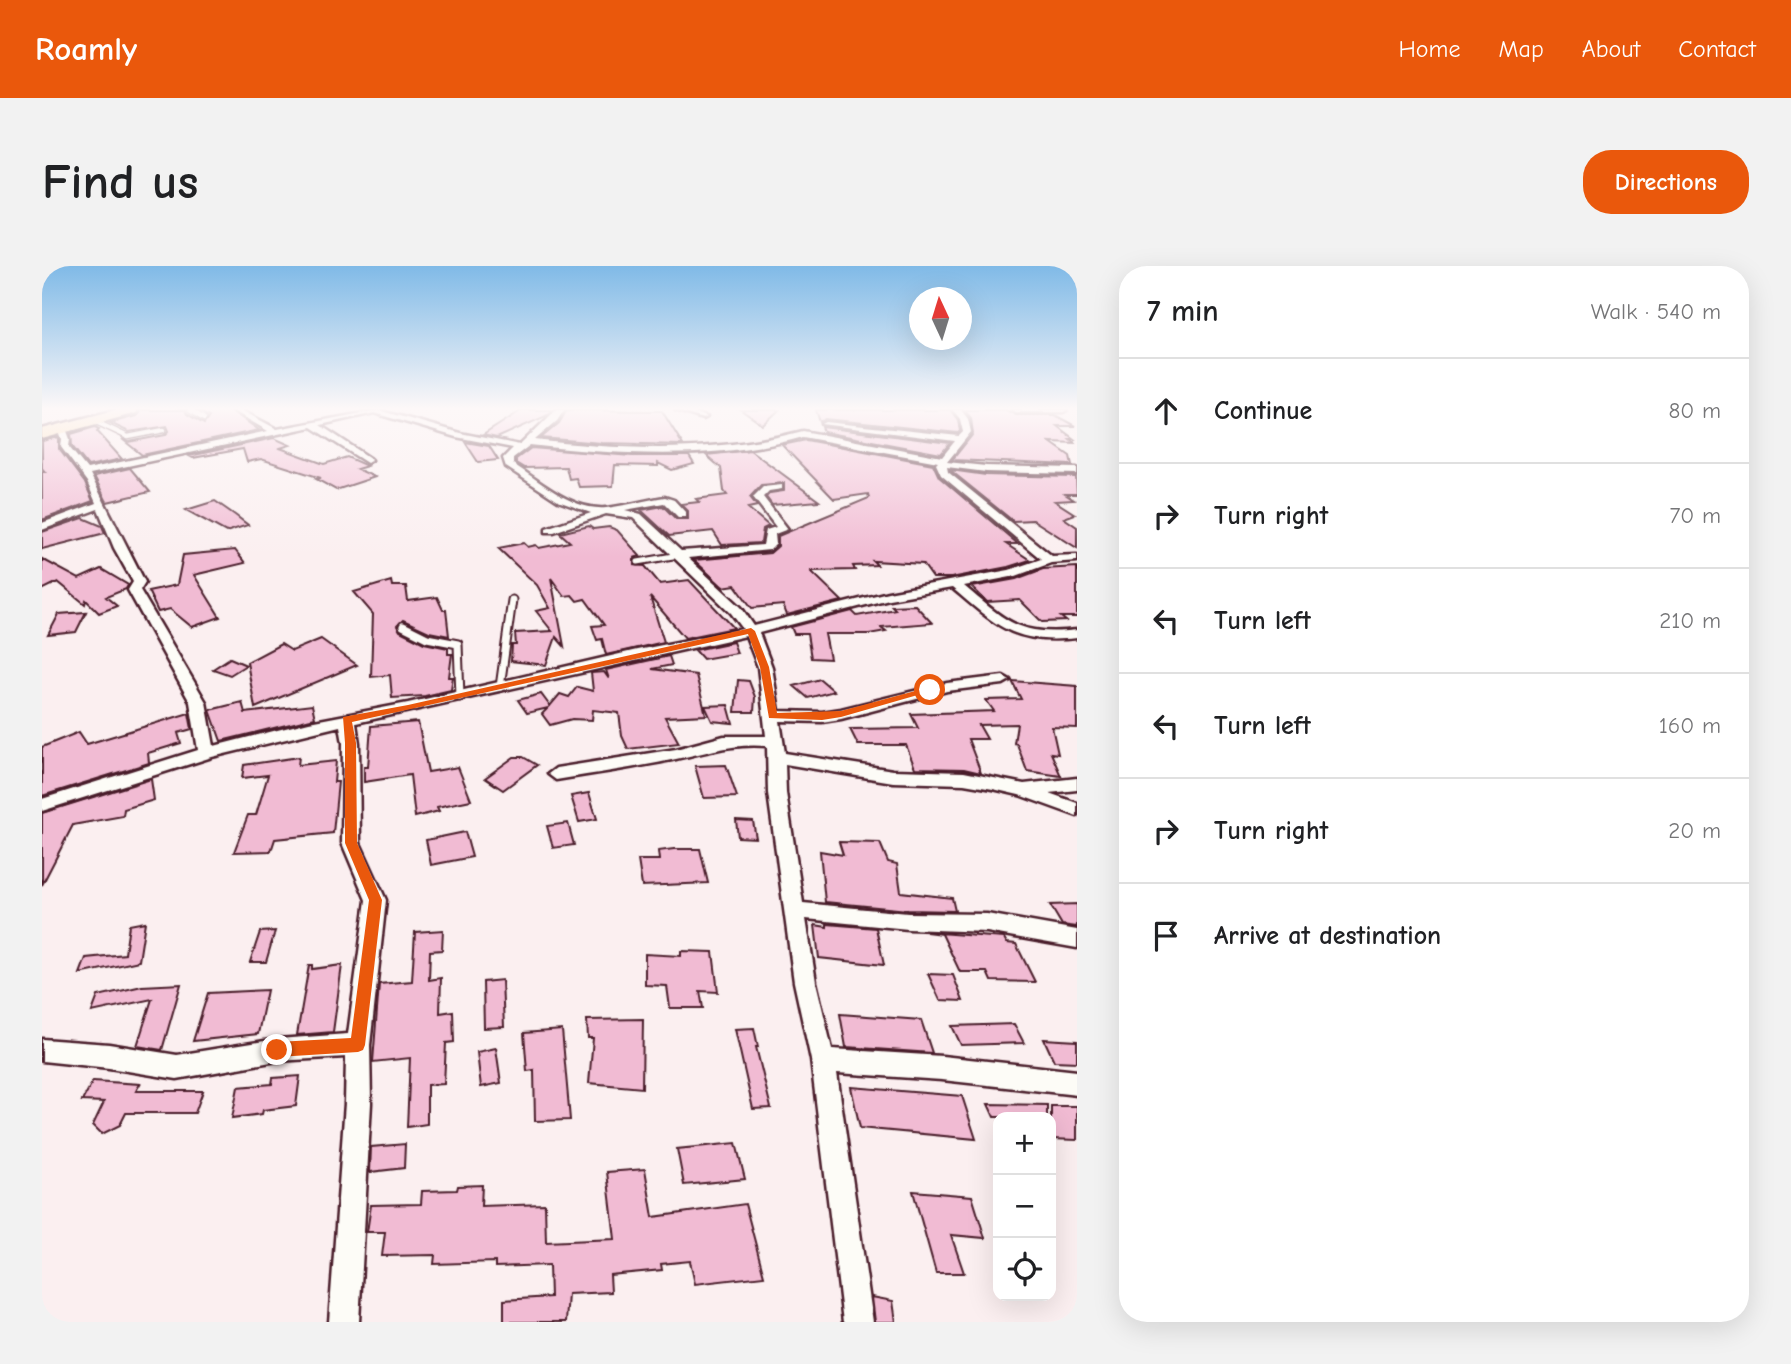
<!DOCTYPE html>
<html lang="en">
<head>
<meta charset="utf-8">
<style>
  :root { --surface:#fff; --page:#f2f2f2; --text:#202124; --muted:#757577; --line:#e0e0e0; --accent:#ea580c }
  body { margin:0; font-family:"Comic Neue",sans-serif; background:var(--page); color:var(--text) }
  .controls { position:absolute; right:21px; bottom:21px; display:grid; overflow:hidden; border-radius:14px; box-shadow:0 7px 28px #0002 }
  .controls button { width:63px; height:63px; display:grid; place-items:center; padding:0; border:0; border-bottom:2px solid var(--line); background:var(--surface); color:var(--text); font:35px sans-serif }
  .compass { position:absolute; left:867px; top:21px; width:63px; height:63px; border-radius:50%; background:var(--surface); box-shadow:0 7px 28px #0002; rotate:356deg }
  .stop { position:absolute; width:21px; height:21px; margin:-16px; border:5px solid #ea580c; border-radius:50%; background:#fff }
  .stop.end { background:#ea580c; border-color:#fff; box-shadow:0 2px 7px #0008 }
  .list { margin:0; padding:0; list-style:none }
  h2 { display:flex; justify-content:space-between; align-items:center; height:91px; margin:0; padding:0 28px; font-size:30px }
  h2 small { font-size:23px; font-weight:400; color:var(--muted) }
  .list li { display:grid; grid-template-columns:46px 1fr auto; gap:21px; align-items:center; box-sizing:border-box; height:105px; padding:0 28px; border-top:2px solid var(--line) }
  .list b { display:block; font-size:26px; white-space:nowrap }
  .list em { font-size:23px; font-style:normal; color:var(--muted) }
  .icon { flex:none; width:38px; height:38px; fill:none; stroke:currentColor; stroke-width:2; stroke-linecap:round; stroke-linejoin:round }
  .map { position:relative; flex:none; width:1035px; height:1056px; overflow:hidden; border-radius:28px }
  header { display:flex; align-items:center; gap:42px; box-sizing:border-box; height:98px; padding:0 35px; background:var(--accent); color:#fff }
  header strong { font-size:33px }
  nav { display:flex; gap:38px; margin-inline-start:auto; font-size:24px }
  .intro { display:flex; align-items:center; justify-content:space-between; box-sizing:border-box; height:168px; padding:0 42px }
  h1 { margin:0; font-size:49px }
  .button { padding:18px 32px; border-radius:28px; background:var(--accent); color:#fff; font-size:24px; font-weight:700 }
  main { display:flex; gap:42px; padding:0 42px }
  aside { flex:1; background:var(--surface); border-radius:28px; box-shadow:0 7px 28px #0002 }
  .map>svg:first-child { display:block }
  .building { fill:#f1bbd3; stroke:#4a1f2b; stroke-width:2 }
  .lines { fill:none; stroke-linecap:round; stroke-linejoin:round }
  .lane-far2-casing { stroke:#4a1f2b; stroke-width:7 }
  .lane-far1-casing { stroke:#4a1f2b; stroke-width:9 }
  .lane-casing { stroke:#4a1f2b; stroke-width:11 }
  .street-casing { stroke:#4a1f2b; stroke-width:5 }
  .highway-casing { stroke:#4a1f2b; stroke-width:5 }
  .lane-far2 { stroke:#fdfcf7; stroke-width:4.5 }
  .lane-far1 { stroke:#fdfcf7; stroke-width:5 }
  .lane { stroke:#fdfcf7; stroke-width:7 }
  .street { fill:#fdfcf7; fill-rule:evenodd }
  .highway { fill:#fcdcac; fill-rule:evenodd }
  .route { fill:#ea580c }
</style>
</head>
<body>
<header>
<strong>Roamly</strong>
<nav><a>Home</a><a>Map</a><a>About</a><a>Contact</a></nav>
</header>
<div class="intro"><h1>Find us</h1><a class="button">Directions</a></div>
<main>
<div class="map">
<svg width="1035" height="1056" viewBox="0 0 1035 1056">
  <rect width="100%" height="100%" fill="#fbeff0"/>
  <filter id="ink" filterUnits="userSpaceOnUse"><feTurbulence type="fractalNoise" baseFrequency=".0143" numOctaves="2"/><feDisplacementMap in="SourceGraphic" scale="14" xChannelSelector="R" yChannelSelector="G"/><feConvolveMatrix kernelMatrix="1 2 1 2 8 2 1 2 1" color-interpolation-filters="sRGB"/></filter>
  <g filter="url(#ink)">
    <path class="building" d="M99 144H143L145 148 162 158 167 151 156 144H188L217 164 100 189 80 173 87 176 123 169 127 165 125 160 87 166 68 157 95 150Z
      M480 144H511L504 150 455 172 441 169Z
      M525 144 620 145 641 179 560 177 499 172 517 157Z
      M699 144H737L721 159Z
      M774 144H908L916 154 918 165 916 167 784 153 778 156Z
      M922 144H964L974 149H1013L1033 160H1015L1032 173H1028L1033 177 1008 176 1028 190 1030 199 910 194 931 168 929 152Z
      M53 161 57 163 55 165 80 193 46 200 30 180 29 168Z
      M780 161 908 177 899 188 782 166Z
      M17 171V183L43 217 51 235 0 254V206H3L0 202V175Z
      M232 172 248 179 238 182 282 198 305 191 325 200 315 203 333 211 294 224 274 213 279 212 219 193 205 196 201 183 151 192 147 190Z
      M764 174 891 198 897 211 976 278H964L988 294 966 301 909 312H891L881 298 831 295 835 299 811 300 813 304 769 305 800 335 745 349 741 339 710 342 693 319 681 321 652 294 728 287 736 280V270L827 232 826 228 792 233 740 179Z
      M423 176 447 180 456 194 436 196Z
      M489 182 590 190H647L652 198 630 204 616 197V200L573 199 571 220 537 221 534 212 527 213 524 201 482 202 474 197V193Z
      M708 184 777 235 730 239 724 231 728 227 742 225V217L719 219 708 231 715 240 706 242 727 260 721 263 719 277 680 279 671 265 627 270 599 244 621 240 634 253H646V245L639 238 657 236 654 233 685 229 682 225 679 202 664 189Z
      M88 202 108 226 65 236 52 210Z
      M908 204 944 209 1034 211 1035 228H1023L1032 234 1013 235 1033 248 1022 252 1035 261V282L991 254 971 255Z
      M173 235 193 249 206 259 184 266 144 244Z
      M41 252 60 260 63 267 0 283V266Z
      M547 260 551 263 567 261 575 264 598 290 592 292V299L603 300 618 318 647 314 692 362 643 372 608 331 622 376 564 389 560 373 555 374 550 360 562 359 543 333 535 335 530 329 522 330 509 312 522 380 514 371 504 399 469 395 470 379H474L473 367 510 365 494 345 508 342 495 319 456 282 482 277 486 281 494 279 497 282 528 276 518 267Z
      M193 284 203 297 152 309 178 351 150 361 128 343 116 346 106 325 135 319 141 289Z
      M0 293 37 313 59 303 86 319 84 323 64 331 75 340 57 347 44 334 43 338 16 316 0 324Z
      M1035 301V351H1019L1024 355 1000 356 978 334 945 336 930 321 974 313 1001 303Z
      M349 315 350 320H364L366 335 395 331 401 344H404L407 370 387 366 361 354 355 360 358 365 382 377 406 382V388H410L407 411H411L409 424 383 430 350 432 348 409 329 411 331 348 312 326Z
      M873 339 890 357 839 361 844 365 827 368H783L788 393 769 392 765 368H752L749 361 810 345 815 350 853 343 850 340Z
      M44 346 34 366 6 369 17 348Z
      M279 373 315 399 213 442 205 396 239 378 250 385Z
      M691 376 695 387 661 393 653 384Z
      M627 390 630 399 610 403 654 409 664 449 623 451 637 477 586 483 580 470 577 447 551 444 550 454 530 453 508 459 500 448 506 442 485 447 476 434 499 428 508 440 518 428 527 431 535 421 551 425 549 407 562 406 567 413 564 404Z
      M188 392 204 399 188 409 171 403Z
      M778 413 792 425 766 432 752 420Z
      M696 414 707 415 713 431 712 446H693Z
      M970 415 1035 420V462L1010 461 1016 488 1009 487 1019 510 985 505 975 478 972 477 975 458 937 459 945 473H926L939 507 922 503 873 502 864 479H816L808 463 876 462 869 448 952 445 944 434 979 433Z
      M200 436 203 447 270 439 273 452 179 475 168 444Z
      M686 439 691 457 670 455 663 440Z
      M147 447 150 463 136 467 139 477 106 487 107 497 0 530V481L37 466 45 478Z
      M376 456 386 506 416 501 429 534 395 541 397 545 373 551 368 509 322 516V501H326L329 460Z
      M257 491 256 499 294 495 292 516H296L291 567 233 573 229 585 192 586 206 549H214L226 509 200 512 202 499Z
      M472 491H481L495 499 461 524 443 512Z
      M684 499 695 531 662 532 653 500Z
      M109 513 112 534 82 543 81 550 31 559 0 619V547Z
      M547 527 555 553 537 556 529 530Z
      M694 554 711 555 714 572 696 571Z
      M526 557 532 579 511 582 505 560Z
      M423 566 430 591 389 599 384 574Z
      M797 576 838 577 846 596 855 598 859 626 910 632 913 645 866 644 783 636 778 585 801 589Z
      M632 583H658L666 617 600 620 596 594H617L616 585Z
      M1035 638V661L1020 659 1008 639Z
      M103 656 97 695 38 708 44 692 83 688 87 659Z
      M785 658 834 662 842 699 777 692 773 659 785 661Z
      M401 664 400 684 388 685 387 714 399 712 398 747 411 745 412 776 404 777 402 818 385 819V858L365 861 368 792 331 796 337 718 370 715 373 666Z
      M233 665 224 696H208L218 666Z
      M884 666 962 672 965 677 974 678 993 716 949 715 945 706H918L900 668Z
      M639 685 671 686 676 726 658 725 661 742H628L625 720 603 719V688L639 690Z
      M267 699H270V703L300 699 291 766 255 769Z
      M886 708 911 709 921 735 898 734Z
      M460 714 462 761 442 762 441 716Z
      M139 718 120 784 95 780 110 733 50 746 56 730 100 720Z
      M225 724 216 768 151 775 166 727Z
      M798 748 879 754 890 787 804 781Z
      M601 753 600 822 547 817 551 772H546L545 754Z
      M972 758 982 777 919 779 910 760Z
      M712 762 716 781H714L729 842 711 843 693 763Z
      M520 764 528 854 493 855 492 804 485 805 482 767Z
      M1002 773 1035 775V796L1012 795Z
      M454 782 459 817 439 821 435 786Z
      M258 810 254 840 221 844 220 848 190 852 196 821 230 818 231 812Z
      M51 815 98 818 94 825H161L153 847H84L78 859 60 868 51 859 62 836 40 835Z
      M809 821 920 830 934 873 818 862Z
      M946 838 1005 839V851H952Z
      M1009 840H1035V874L1009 873Z
      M694 877 703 913 642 919 635 883Z
      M363 878 362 902 328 906 329 881Z
      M603 903 611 951 703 938 722 1010 653 1018 648 995 619 998 620 1004 568 1009 569 1026 526 1028 524 1056H462V1034L508 1031 507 999 453 1001V996L392 998 393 989 340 990 343 966H325L329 939 379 938 380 925 415 924 416 920 440 919 439 940 503 938 504 976 573 973 565 906Z
      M871 925 930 930 943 972 909 969 922 1007H894Z
      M830 1031 851 1035 854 1056H833Z"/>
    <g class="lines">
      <g class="lane-far2-casing">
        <path id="lane-far2" d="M148 144 162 153
          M50 154 86 171 122 164"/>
      </g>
      <g class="lane-far1-casing">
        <path id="lane-far1" d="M596 296 637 289"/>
      </g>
      <g class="lane-casing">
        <path id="lane" d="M361 360 385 372 416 378 418 431
          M458 421 470 334"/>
      </g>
      <g class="street-casing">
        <path id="street" d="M190 144H199L235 163 336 144 418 167 478 179 514 144H522L515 155 493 174C581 184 675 188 761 165L900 191 913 175 780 158 784 156 917 170 921 166 918 153 911 144H919L926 153 929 166 905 196 944 200 1035 202V208L944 206 905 201 906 206 1010 290 1035 289V295L1009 297 974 310 922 320C964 355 977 371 1035 364V372C972 379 955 360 910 322L847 333 717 367 730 401 737 445 780 446 799 443 905 417 961 410 968 414 961 418 905 425 799 453 780 456 738 455 743 487 851 504 922 506 982 518 1035 512V524L1007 527 1035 537V550L977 529 951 523 922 518 851 516 743 498 744 527 761 637 866 647 945 648 1035 664V682L945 666 866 663 764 653 774 716 790 783 900 790 1035 805V829L900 814 795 807 831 1056H801L769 794 752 716 726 527 725 480C692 477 666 486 634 493 594 502 554 507 514 514L506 508 514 502 634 483 682 470H724L716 401 704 370 314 457 317 477 318 577 344 634 328 779 329 837 317 1056H287L303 837 304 791 235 795 135 813 67 802 0 795V773L67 778 135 789 235 773 306 768 324 634 300 577 301 477 298 460 170 491 0 545V533L156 484 148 436 86 324 91 316 72 282 56 243 0 264V257L54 237 45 216 19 181 20 173 16 162 23 160 28 173 27 181 45 203 226 165ZM332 147 414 171 471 182 461 192 464 201 516 235 549 247 504 262V266H512L564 248 591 252 689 347 701 363 595 384 366 437 267 456 172 480 164 436 98 324 103 316 48 208 269 161 325 197 330 194 328 192 278 159ZM761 171 896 196 894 198 899 209 999 293 967 304 846 326 712 360 699 341 646 292 728 284 734 278 733 268 746 263 721 231 727 225 740 223V219L721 221 711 231 734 261 724 264 721 279 639 285 599 248 583 244 622 237 636 251H644V247L632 234 623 231C603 234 583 240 564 242 530 245 497 214 471 198V192L488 179C575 189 676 195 761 171Z
          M633 144H644L665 151 661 153Z
          M970 144H1025L1021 146H974Z"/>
      </g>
      <g class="highway-casing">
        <path id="highway" d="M73 144H96L94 147 0 173V163Z"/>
      </g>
      <use href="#lane-far2" class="lane-far2"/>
      <use href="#lane-far1" class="lane-far1"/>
      <use href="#lane" class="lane"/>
      <use href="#street" class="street"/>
      <use href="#highway" class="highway"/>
    </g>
  </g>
  <linearGradient id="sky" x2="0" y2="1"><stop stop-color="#80bae7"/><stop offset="0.49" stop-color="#fdf8f8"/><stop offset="1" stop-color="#fdf8f8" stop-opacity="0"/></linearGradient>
  <rect width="1035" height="291" fill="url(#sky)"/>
  <path class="route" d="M709 362 713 365 727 401 735 447 799 445 888 421 893 424 799 451 780 454 727 452 718 401 706 368 310 456 314 477 315 577 340 634 323 779 321 784 316 786 235 791 230 789 228 784 230 778 235 776 309 772 327 634 303 577V477L301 451 366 439Z"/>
</svg>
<div class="controls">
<button>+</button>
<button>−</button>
<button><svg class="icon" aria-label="locate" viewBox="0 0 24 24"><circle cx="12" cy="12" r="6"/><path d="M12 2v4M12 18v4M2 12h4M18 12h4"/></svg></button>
</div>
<svg class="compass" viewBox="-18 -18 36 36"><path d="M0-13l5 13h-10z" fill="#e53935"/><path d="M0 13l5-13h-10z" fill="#757577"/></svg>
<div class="stop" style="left:888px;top:424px"></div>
<div class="stop end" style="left:235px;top:784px"></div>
</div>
<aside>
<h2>7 min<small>Walk · 540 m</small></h2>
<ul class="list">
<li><svg class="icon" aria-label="ahead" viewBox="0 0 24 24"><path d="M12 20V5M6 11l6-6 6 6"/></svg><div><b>Continue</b></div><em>80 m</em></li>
<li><svg class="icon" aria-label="right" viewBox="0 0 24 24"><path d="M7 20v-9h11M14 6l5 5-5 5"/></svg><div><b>Turn right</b></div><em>70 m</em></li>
<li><svg class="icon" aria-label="left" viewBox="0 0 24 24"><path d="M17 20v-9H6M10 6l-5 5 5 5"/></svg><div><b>Turn left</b></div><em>210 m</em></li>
<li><svg class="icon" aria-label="left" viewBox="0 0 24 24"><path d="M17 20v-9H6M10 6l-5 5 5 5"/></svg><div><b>Turn left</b></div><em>160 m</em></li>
<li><svg class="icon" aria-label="right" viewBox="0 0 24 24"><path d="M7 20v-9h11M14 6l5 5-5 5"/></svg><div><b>Turn right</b></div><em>20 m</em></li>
<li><svg class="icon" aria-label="arrive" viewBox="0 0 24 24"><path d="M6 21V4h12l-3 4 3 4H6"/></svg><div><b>Arrive at destination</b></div></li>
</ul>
</aside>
</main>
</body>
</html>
